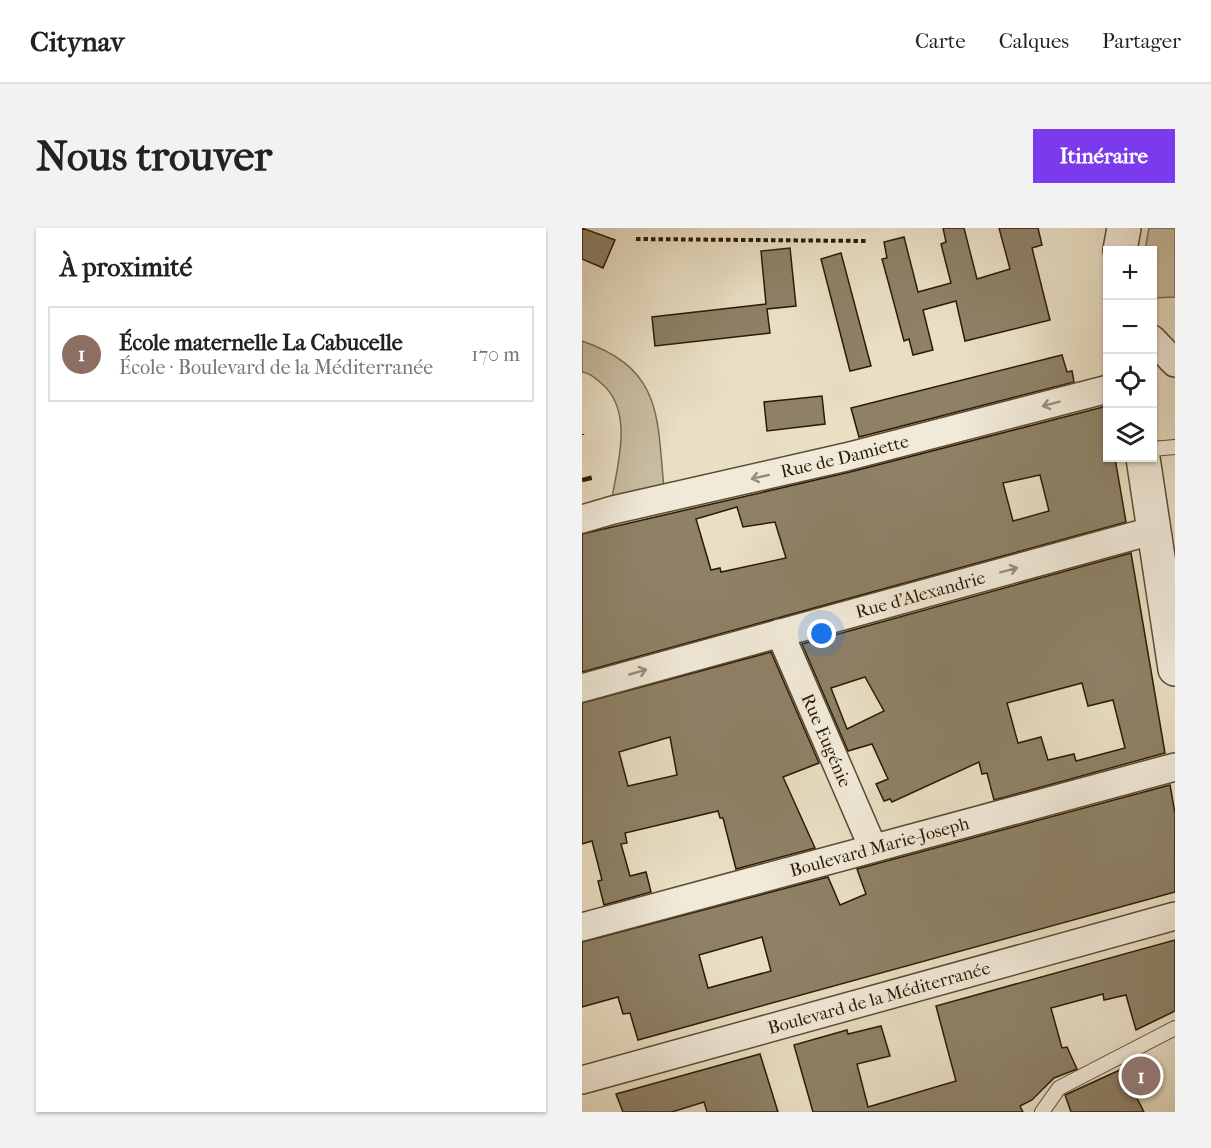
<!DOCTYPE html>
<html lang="fr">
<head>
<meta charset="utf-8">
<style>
  :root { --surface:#fff; --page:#f2f2f2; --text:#222; --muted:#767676; --line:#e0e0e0; --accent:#7c3aed }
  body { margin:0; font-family:"IM FELL French Canon",serif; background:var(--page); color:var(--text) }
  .controls { position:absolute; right:18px; top:18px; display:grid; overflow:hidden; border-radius:0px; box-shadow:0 2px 4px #0004 }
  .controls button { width:54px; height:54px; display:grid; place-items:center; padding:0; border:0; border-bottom:2px solid var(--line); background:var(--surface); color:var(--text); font:30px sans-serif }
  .you { position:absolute; left:240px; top:406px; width:21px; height:21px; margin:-15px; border:4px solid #fff; border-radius:50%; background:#1a73e8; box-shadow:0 0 0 9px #1a73e833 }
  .badge { display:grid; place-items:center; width:39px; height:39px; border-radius:50%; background:var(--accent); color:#fff; font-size:20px; font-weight:700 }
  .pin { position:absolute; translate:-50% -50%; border:3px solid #fff; box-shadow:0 2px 6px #0006 }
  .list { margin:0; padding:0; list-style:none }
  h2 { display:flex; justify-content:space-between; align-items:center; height:78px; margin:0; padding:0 24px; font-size:26px }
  h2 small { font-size:20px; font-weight:400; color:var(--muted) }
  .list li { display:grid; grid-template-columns:39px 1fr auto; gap:18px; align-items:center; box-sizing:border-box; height:96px; margin:0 12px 12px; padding:0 12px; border:2px solid var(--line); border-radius:0px }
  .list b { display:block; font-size:22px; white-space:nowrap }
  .list p { margin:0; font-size:20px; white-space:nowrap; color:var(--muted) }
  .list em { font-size:20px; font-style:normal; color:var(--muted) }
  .icon { flex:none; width:33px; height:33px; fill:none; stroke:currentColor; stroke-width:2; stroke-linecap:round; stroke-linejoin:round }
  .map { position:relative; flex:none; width:593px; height:884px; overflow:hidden; border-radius:0px }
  header { display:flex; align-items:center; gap:36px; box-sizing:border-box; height:84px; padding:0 30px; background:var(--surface); border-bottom:2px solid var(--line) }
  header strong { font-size:28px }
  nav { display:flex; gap:33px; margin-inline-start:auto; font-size:21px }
  .intro { display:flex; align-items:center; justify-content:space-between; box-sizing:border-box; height:144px; padding:0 36px }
  h1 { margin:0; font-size:42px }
  .button { padding:15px 27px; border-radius:0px; background:var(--accent); color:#fff; font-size:21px; font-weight:700 }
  main { display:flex; gap:36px; padding:0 36px }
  aside { flex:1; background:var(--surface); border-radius:0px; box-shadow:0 2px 4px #0004 }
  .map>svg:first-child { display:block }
  .green { fill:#c9bea3; stroke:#7a6c53; stroke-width:1.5 }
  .building { fill:#8e8167; stroke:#2c1b03; stroke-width:1.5; fill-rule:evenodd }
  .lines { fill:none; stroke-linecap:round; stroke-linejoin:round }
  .service-casing { stroke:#5b4c33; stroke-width:16 }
  .minor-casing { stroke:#5b4c33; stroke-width:30 }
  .tertiary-casing { stroke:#5b4c33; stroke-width:36 }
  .path { stroke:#2c1b03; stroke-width:4; stroke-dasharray:4.5 3; stroke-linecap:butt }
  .service { stroke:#f1ead9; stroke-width:14 }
  .minor { stroke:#f1ead9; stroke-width:27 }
  .tertiary { stroke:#f1ead9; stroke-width:33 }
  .rail { stroke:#2c1b03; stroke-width:4.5; stroke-dasharray:10 10; stroke-linecap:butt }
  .oneway { stroke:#988d79 }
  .labels { text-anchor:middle; stroke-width:5; stroke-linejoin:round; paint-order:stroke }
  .street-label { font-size:18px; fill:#2c1b03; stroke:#f1ead9 }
</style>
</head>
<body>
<header>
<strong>Citynav</strong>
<nav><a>Carte</a><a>Calques</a><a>Partager</a></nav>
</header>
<div class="intro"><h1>Nous trouver</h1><a class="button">Itinéraire</a></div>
<main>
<aside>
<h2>À proximité<small></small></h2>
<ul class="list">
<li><span class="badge" style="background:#8d6e63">1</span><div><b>École maternelle La Cabucelle</b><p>École · Boulevard de la Méditerranée</p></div><em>170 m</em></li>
</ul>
</aside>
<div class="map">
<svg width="593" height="884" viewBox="0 0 593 884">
  <rect width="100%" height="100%" fill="#e9dfc4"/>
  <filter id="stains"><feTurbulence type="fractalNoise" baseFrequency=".00333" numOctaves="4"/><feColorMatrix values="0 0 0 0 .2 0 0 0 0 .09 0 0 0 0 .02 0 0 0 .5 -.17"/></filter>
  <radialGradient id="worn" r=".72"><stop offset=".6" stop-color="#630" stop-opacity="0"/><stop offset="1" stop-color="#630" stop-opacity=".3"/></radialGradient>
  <path class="green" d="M567 0H593V69L571 70 570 22H563Z
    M0 113C81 141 75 189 82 261L29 275C35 238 53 183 19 155 13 150 8 145 0 144Z"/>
  <path class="building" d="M0 0 33 12 21 40 0 31Z
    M361 0H382L395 51 428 41 417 0H456L460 17 450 20 468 92 383 113 374 73 341 82 351 122 331 127 327 111 322 113 309 64 300 31 305 30 302 14 322 9 336 64 369 55 359 16 364 14Z
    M208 20 214 78 185 81 188 105 73 118 70 89 184 76 179 23Z
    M259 25 289 138 268 143 239 31Z
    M480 127 485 144 490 143 492 154 277 209 269 180Z
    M240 168 243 196 185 203 182 174Z
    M525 178V230H533L544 294 0 444V306L268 244ZM458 247 467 283 431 293 421 255ZM155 279 161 299 193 294 204 330 139 344 138 340 129 342 114 291Z
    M549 325 583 525 412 572 405 545 400 546 397 534 310 574 308 571 302 573 294 556 306 551 290 516 266 523 220 416ZM283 449 302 483 265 501 249 460ZM500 455 506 478 531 472 543 520 494 533 492 526 466 532 459 509 436 515 425 475Z
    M189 424 237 535 201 549 233 620 154 641 141 590H138L136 583 43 605 45 615 39 616 48 648 64 644 69 664 22 677 16 653 20 652 10 613 0 616V475ZM88 509 95 547 46 558 37 524Z
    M588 557 593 585V664L56 812 48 785 41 786 36 769 0 779V714L246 649 258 677 284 666 275 641ZM180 709 189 743 126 760 117 727Z
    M593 712V783L554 802 544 767 522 772 521 766 469 780 480 820 485 819 495 841 472 850 450 872 438 878 441 884H231L212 817 265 802 266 806 299 798 308 828 275 836 286 879 374 853 354 778Z
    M178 826 196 884H125L122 874 90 884H41L34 866Z
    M540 841 562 884H489L483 867Z"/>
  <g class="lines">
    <g class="service-casing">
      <path id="service" d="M570 221 593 219
        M460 884 477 860 593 800"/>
    </g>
    <g class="minor-casing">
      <g id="minor">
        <path d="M570 111 593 135"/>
        <path id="s1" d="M0 291 31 282 264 229 526 161"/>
        <path id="s2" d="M198 405 291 620"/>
        <path id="s3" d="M0 460 573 302"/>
        <path id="s4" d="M0 699 593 539"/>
        <path id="s5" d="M0 852 593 688"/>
      </g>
    </g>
    <g class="tertiary-casing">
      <path id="tertiary" d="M538 22 542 0
        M561 230 593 441"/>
    </g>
    <path class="path" d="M54 11 284 13"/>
    <use href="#service" class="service"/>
    <use href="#minor" class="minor"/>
    <use href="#tertiary" class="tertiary"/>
    <path class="rail" d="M0 207V206
      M0 252 13 249"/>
  </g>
  <defs><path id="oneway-shaft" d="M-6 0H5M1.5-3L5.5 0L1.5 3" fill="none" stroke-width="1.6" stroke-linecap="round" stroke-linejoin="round" transform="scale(1.5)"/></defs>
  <g class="oneway">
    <use href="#oneway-shaft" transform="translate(469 176) rotate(165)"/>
    <use href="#oneway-shaft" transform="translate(178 249) rotate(167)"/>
    <use href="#oneway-shaft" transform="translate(427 342) rotate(-15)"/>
    <use href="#oneway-shaft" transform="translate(56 444) rotate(-16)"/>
  </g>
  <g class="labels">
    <g class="street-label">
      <text dy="6" stroke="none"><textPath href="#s1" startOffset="270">Rue de Damiette</textPath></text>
      <text dy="6" stroke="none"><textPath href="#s3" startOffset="351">Rue d'Alexandrie</textPath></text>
      <text dy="6" stroke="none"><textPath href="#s2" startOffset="117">Rue Eugénie</textPath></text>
      <text dy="6" stroke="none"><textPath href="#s4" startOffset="308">Boulevard Marie-Joseph</textPath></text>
      <text dy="6" stroke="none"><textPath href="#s5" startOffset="308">Boulevard de la Méditerranée</textPath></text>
    </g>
  </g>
  <rect width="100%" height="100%" filter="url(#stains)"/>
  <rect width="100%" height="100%" fill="url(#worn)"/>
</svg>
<div class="controls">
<button>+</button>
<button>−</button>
<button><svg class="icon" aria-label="locate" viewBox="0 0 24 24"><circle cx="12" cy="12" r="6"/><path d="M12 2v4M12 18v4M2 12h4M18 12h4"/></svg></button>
<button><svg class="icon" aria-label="layers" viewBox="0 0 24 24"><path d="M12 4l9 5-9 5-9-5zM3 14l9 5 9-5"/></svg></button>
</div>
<div class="you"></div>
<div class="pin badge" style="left:559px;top:848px;background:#8d6e63">1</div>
</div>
</main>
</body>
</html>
